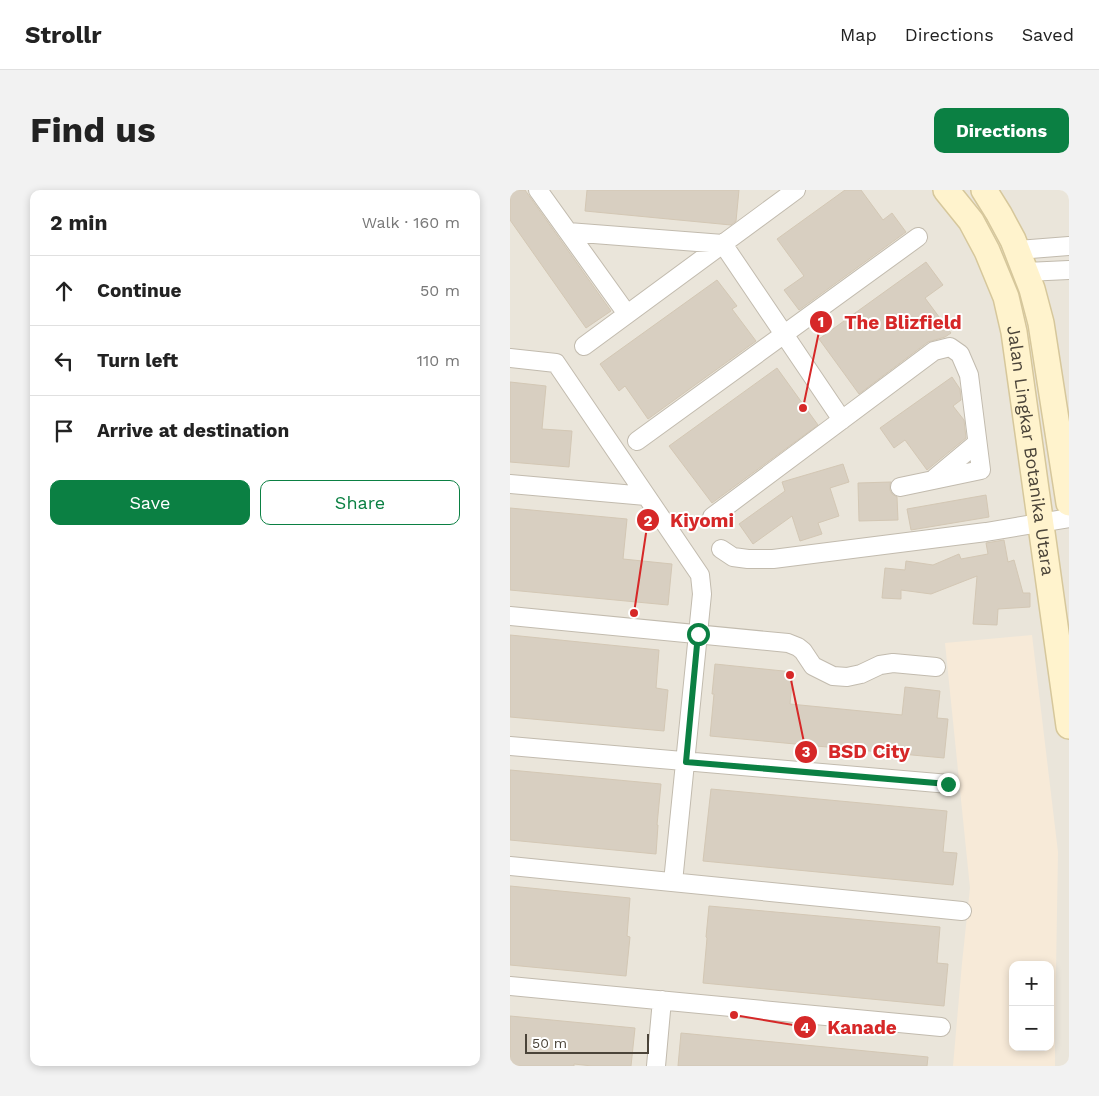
<!DOCTYPE html>
<html lang="en">
<head>
<meta charset="utf-8">
<style>
  :root { --surface:#fff; --page:#f2f2f2; --text:#222; --muted:#767676; --line:#e0e0e0; --accent:#0b8043 }
  body { margin:0; font-family:"Work Sans",sans-serif; background:var(--page); color:var(--text) }
  .controls { position:absolute; right:15px; bottom:15px; display:grid; overflow:hidden; border-radius:10px; box-shadow:0 2px 8px #0003 }
  .controls button { width:45px; height:45px; display:grid; place-items:center; padding:0; border:0; border-bottom:1px solid var(--line); background:var(--surface); color:var(--text); font:25px sans-serif }
  .scale { position:absolute; left:15px; bottom:12px; width:124px; box-sizing:border-box; padding-left:5px; border:2px solid #4b4439; border-top:0; font-size:14px; line-height:18px; white-space:nowrap; color:#4b4439; -webkit-text-stroke:4px #fff; paint-order:stroke }
  .stop { position:absolute; width:15px; height:15px; margin:-11px; border:4px solid #0b8043; border-radius:50%; background:#fff }
  .stop.end { background:#0b8043; border-color:#fff; box-shadow:0 1px 5px #0008 }
  .list { margin:0; padding:0; list-style:none }
  h2 { display:flex; justify-content:space-between; align-items:center; height:65px; margin:0; padding:0 20px; font-size:21px }
  h2 small { font-size:16px; font-weight:400; color:var(--muted) }
  .list li { display:grid; grid-template-columns:32px 1fr auto; gap:15px; align-items:center; box-sizing:border-box; height:70px; padding:0 20px; border-top:1px solid var(--line) }
  .list b { display:block; font-size:19px; white-space:nowrap }
  .list em { font-size:16px; font-style:normal; color:var(--muted) }
  .actions { display:flex; gap:10px; padding:15px 20px }
  .actions a { flex:1; padding:11px 0; border:1px solid var(--accent); border-radius:10px; text-align:center; font-size:18px; color:var(--accent) }
  .actions .main { background:var(--accent); color:#fff }
  .icon { flex:none; width:28px; height:28px; fill:none; stroke:currentColor; stroke-width:2; stroke-linecap:round; stroke-linejoin:round }
  .map { position:relative; flex:none; width:559px; height:876px; overflow:hidden; border-radius:10px }
  header { display:flex; align-items:center; gap:30px; box-sizing:border-box; height:70px; padding:0 25px; background:var(--surface); border-bottom:1px solid var(--line) }
  header strong { font-size:24px }
  nav { display:flex; gap:28px; margin-inline-start:auto; font-size:18px }
  .intro { display:flex; align-items:center; justify-content:space-between; box-sizing:border-box; height:120px; padding:0 30px }
  h1 { margin:0; font-size:35px }
  .button { padding:12px 22px; border-radius:10px; background:var(--accent); color:#fff; font-size:18px; font-weight:700 }
  main { display:flex; gap:30px; padding:0 30px }
  aside { flex:1; background:var(--surface); border-radius:10px; box-shadow:0 2px 8px #0003 }
  .map>svg:first-child { display:block }
  .residential { fill:#eae5da; fill-rule:evenodd }
  .commercial { fill:#f7ead8; fill-rule:evenodd }
  .building { fill:#d8cfc1; stroke:#d3c7b4 }
  .lines { fill:none; stroke-linecap:round; stroke-linejoin:round }
  .street-casing { stroke:#c2bbae; stroke-width:20 }
  .secondary-casing { stroke:#d6c79b; stroke-width:28 }
  .street { stroke:#fff; stroke-width:18 }
  .secondary { stroke:#fff3cd; stroke-width:25 }
  .route { stroke:#0b8043; stroke-width:6 }
  .labels { text-anchor:middle; stroke-width:4; stroke-linejoin:round; paint-order:stroke }
  .street-label { font-size:18px; fill:#4b4439; stroke:#fff }
  .leader { fill:none; stroke:#d62828; stroke-width:2 }
  .callout-dot { fill:#d62828; stroke:#fff; stroke-width:2 }
  .mark-label { font-size:15px; text-anchor:middle; font-weight:bold; fill:#fff }
  .callout-label { font-size:19px; text-anchor:middle; font-weight:bold; fill:#d62828; stroke:#fff; stroke-width:4; stroke-linejoin:round; paint-order:stroke }
</style>
</head>
<body>
<header>
<strong>Strollr</strong>
<nav><a>Map</a><a>Directions</a><a>Saved</a></nav>
</header>
<div class="intro"><h1>Find us</h1><a class="button">Directions</a></div>
<main>
<aside>
<h2>2 min<small>Walk · 160 m</small></h2>
<ul class="list">
<li><svg class="icon" aria-label="ahead" viewBox="0 0 24 24"><path d="M12 20V5M6 11l6-6 6 6"/></svg><div><b>Continue</b></div><em>50 m</em></li>
<li><svg class="icon" aria-label="left" viewBox="0 0 24 24"><path d="M17 20v-9H6M10 6l-5 5 5 5"/></svg><div><b>Turn left</b></div><em>110 m</em></li>
<li><svg class="icon" aria-label="arrive" viewBox="0 0 24 24"><path d="M6 21V4h12l-3 4 3 4H6"/></svg><div><b>Arrive at destination</b></div></li>
</ul>
<div class="actions"><a class="main">Save</a><a>Share</a></div>
</aside>
<div class="map">
<svg width="559" height="876" viewBox="0 0 559 876">
  <rect width="100%" height="100%" fill="#f6f3ec"/>
  <path class="residential" d="M0 0H559V876H0ZM503 775H540V857H503Z"/>
  <path class="commercial" d="M522 445 548 662 545 841V876H443L452 773 460 698 435 453ZM503 775H540V857H503Z"/>
  <path class="building" d="M0 0H15L101 121 76 138 0 30Z
    M77 0H229L226 31 221 35 75 21Z
    M335 0H351L373 30 382 23 396 42 289 120 274 100 294 86 267 49Z
    M416 72 433 95 415 108 441 143 435 147 418 152 349 204 309 149Z
    M207 90 227 116 222 119 246 151 138 229 115 196 109 201 90 174Z
    M267 178 308 235 202 313 159 256Z
    M442 187 450 199 451 210 443 216 454 230 456 248 417 280 395 250 384 258 370 238Z
    M0 192 36 196 32 239 62 241 59 277 0 272Z
    M333 274 339 292 320 298 329 326 308 333 312 344 290 351 282 326 243 354 229 334 275 301 272 292Z
    M381 292 380 294V300L382 304 387 307 388 330 349 331 348 293Z
    M476 305 479 327 401 340 397 319Z
    M0 318 117 329 113 369 162 374 158 415 0 400Z
    M494 350 498 372 504 370 513 403H520V417L488 419 487 435 463 434 467 386 421 404 391 400V409L372 408 375 378 395 380 396 371 423 375 449 364 451 369 478 364 476 353Z
    M0 445 149 460 146 498 158 500 154 541 0 527Z
    M205 474 283 482 280 514 392 525 395 497 430 501 427 528 438 529 434 568 200 546 204 504H202Z
    M0 580 151 594 147 635H148L146 664 0 650Z
    M201 599 437 621 433 662 447 663 443 695 193 671Z
    M0 696 120 708 117 746 120 747 116 786 0 775Z
    M199 716 430 737 427 773 438 774 434 816 193 793 197 748 196 747Z
    M0 826 125 838 121 876H82L64 874V876H0Z
    M171 843 418 867 417 876H168Z"/>
  <g class="lines">
    <g class="street-casing">
      <path id="street" d="M28 0 117 124
        M58 42 213 54 332 230
        M508 60 559 56
        M516 82 559 80
        M74 156 286 0
        M0 168 46 173 190 385 192 404 163 692
        M127 251 408 47
        M425 288 467 253
        M0 294 136 306
        M202 327 424 161 440 157 450 164 459 185 471 280 390 297
        M211 359 223 367 238 369H263L476 342 559 328
        M0 426 278 453 288 457 293 461 303 476 323 486 337 487 351 484 370 475 383 473 426 477
        M0 556 439 594
        M0 676 452 721
        M0 796 431 837
        M146 876 152 810"/>
    </g>
    <g class="secondary-casing">
      <g id="secondary">
        <path id="s1" d="M436 0 461 31 477 61 496 107 504 142 559 536"/>
        <path d="M474 0 489 24 503 50 522 99 531 133 559 313"/>
      </g>
    </g>
    <use href="#street" class="street"/>
    <use href="#secondary" class="secondary"/>
  </g>
  <g class="lines">
    <path class="route" d="M188 444 176 572 438 594"/>
  </g>
  <g class="labels">
    <g class="street-label">
      <text dy="6" stroke="none"><textPath href="#s1" startOffset="279">Jalan Lingkar Botanika Utara</textPath></text>
    </g>
  </g>
  <path class="leader" d="M293 218L311 132M124 423L138 330M280 485L296 562M224 825L295 837"/>
  <g class="callout-dot">
    <circle cx="293" cy="218" r="5"/>
    <circle cx="124" cy="423" r="5"/>
    <circle cx="280" cy="485" r="5"/>
    <circle cx="224" cy="825" r="5"/>
    <circle cx="311" cy="132" r="12"/>
    <circle cx="138" cy="330" r="12"/>
    <circle cx="296" cy="562" r="12"/>
    <circle cx="295" cy="837" r="12"/>
  </g>
  <g class="mark-label">
    <text x="311" y="137">1</text>
    <text x="138" y="336">2</text>
    <text x="296" y="567">3</text>
    <text x="295" y="843">4</text>
  </g>
  <g class="callout-label">
    <text x="393" y="139">The Blizfield</text>
    <text x="192" y="337">Kiyomi</text>
    <text x="359" y="568">BSD City</text>
    <text x="352" y="844">Kanade</text>
  </g>
</svg>
<div class="controls">
<button>+</button>
<button>−</button>
</div>
<div class="scale">50 m</div>
<div class="stop" style="left:188px;top:444px"></div>
<div class="stop end" style="left:438px;top:594px"></div>
</div>
</main>
</body>
</html>
